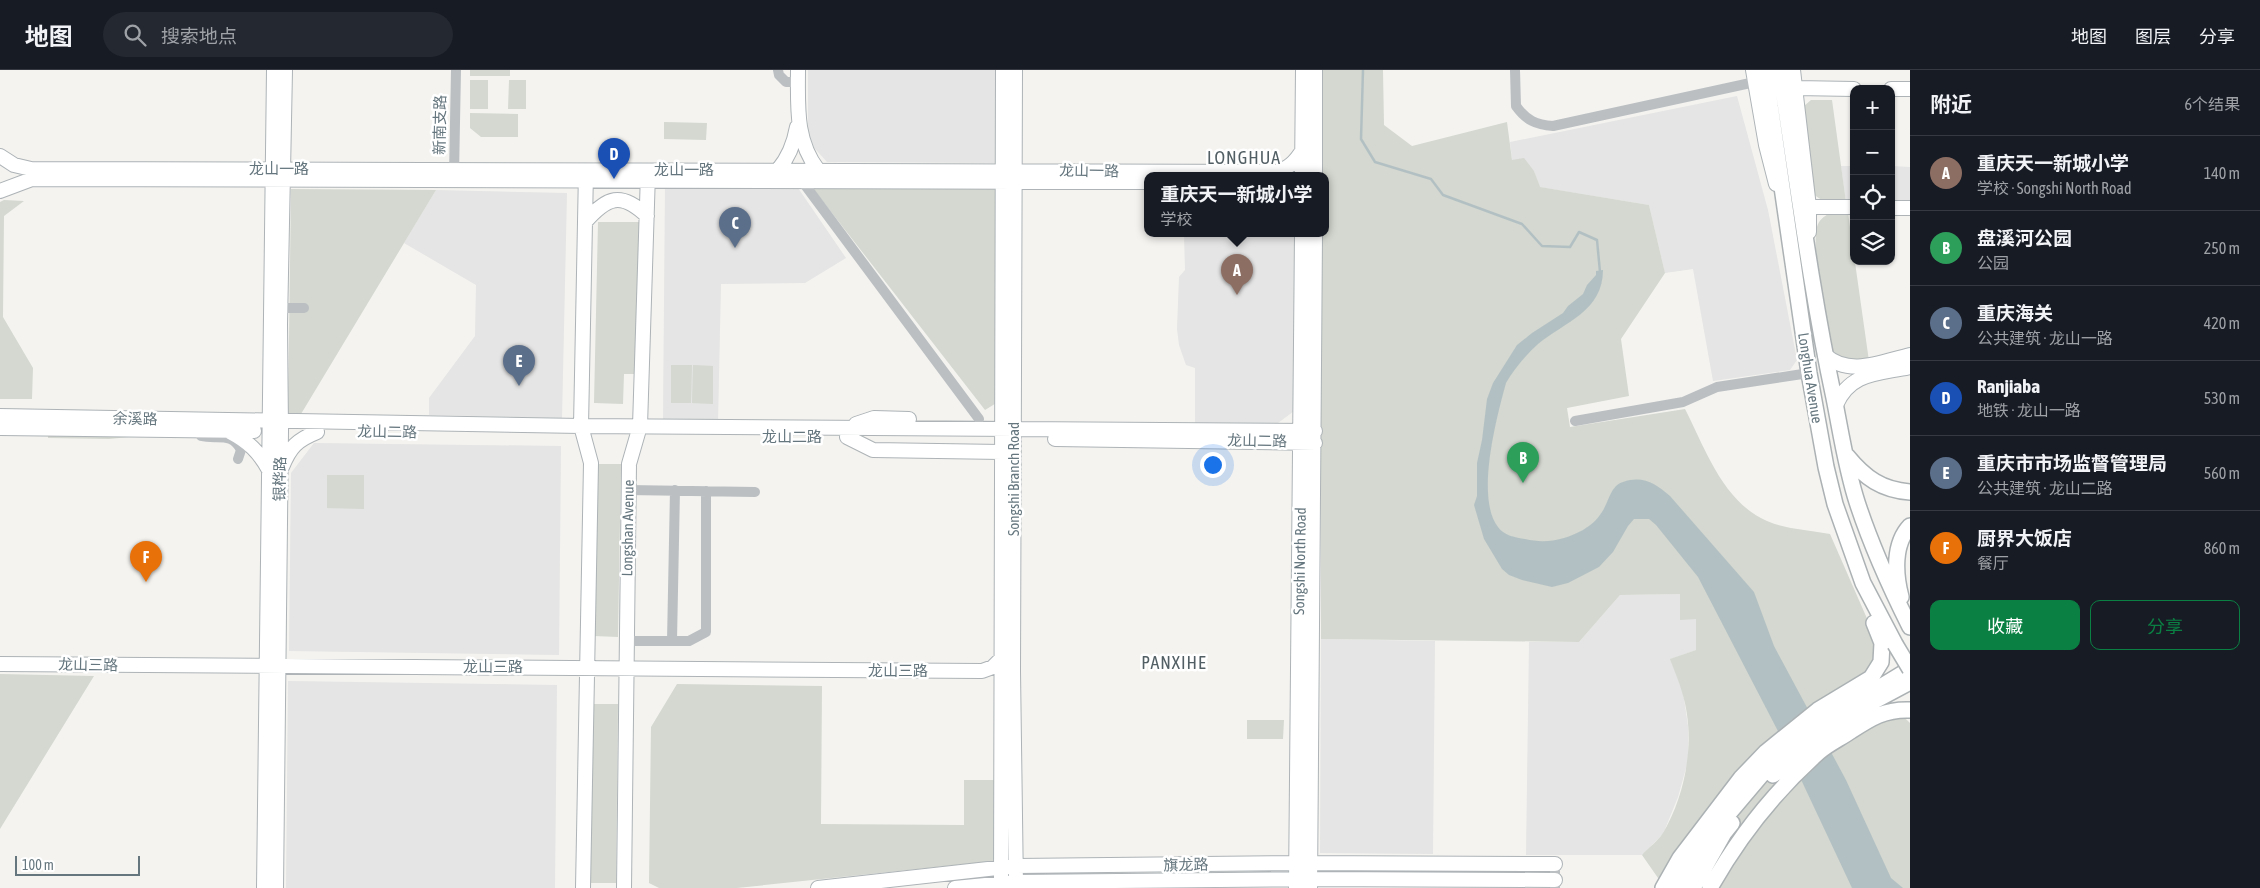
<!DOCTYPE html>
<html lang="zh">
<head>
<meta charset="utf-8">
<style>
  :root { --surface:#171b24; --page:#242831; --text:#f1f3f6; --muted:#9ea1a6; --line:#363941; --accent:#0b8043 }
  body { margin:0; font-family:"Asap Condensed","Noto Sans SC",sans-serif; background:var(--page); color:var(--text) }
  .controls { position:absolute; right:15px; top:15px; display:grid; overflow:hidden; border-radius:10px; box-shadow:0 1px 4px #0004 }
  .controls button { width:45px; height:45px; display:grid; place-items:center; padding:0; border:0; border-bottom:1px solid var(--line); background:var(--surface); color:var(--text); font:25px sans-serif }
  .scale { position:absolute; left:15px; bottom:12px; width:125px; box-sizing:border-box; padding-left:5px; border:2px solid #65767e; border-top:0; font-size:14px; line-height:18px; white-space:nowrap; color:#65767e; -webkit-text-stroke:4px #fff; paint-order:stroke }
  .you { position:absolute; left:1212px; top:394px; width:18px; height:18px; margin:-12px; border:4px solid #fff; border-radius:50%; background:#1a73e8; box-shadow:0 0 0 8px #1a73e833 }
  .badge { display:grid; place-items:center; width:32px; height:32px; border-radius:50%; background:var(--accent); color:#fff; font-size:16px; font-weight:700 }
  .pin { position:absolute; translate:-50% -41px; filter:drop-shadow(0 1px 2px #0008) }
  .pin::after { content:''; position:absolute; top:26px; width:18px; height:15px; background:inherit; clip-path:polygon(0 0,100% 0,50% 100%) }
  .popup { position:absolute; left:1144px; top:102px; width:185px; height:65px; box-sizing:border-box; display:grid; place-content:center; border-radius:10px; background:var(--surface); filter:drop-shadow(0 1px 4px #0005); font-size:16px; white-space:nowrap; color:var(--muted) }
  .popup b { font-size:19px; color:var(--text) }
  .popup::after { content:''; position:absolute; left:50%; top:100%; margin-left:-10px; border:10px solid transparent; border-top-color:var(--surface) }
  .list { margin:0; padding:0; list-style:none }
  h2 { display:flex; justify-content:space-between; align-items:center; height:65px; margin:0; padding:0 20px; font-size:21px }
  h2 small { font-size:16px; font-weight:400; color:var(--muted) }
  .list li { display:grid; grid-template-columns:32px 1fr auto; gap:15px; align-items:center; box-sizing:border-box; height:75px; padding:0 20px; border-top:1px solid var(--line) }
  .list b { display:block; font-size:19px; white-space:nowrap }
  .list p { margin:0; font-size:16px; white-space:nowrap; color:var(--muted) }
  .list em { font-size:16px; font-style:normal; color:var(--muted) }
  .actions { display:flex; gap:10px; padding:15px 20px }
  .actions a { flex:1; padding:11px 0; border:1px solid var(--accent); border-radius:10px; text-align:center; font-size:18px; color:var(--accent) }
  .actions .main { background:var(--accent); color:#fff }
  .icon { flex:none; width:28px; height:28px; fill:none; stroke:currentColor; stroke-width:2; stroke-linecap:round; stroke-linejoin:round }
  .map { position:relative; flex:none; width:1910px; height:818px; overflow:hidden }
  header { display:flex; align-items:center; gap:30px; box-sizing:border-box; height:70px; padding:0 25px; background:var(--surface); border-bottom:1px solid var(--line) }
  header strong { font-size:24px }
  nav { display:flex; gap:28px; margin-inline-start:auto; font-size:18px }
  .search { width:350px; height:45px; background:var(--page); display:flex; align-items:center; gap:12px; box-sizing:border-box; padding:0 18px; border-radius:28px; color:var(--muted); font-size:19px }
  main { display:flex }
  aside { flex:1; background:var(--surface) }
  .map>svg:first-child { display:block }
  .built { fill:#e4e5e4 }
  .green { fill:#d4d8d0 }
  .water { fill:#b3c0c3 }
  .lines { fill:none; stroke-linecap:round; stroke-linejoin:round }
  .stream { stroke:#b3c0c3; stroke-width:2.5 }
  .secondary-casing { stroke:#adb3b6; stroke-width:16 }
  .primary-casing { stroke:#acb2b4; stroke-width:18 }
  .street { stroke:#bbbfc2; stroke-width:10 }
  .secondary { stroke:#fff; stroke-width:14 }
  .primary { stroke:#fff; stroke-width:15 }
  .primary-bridge-casing { stroke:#acb2b4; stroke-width:18; stroke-linecap:butt }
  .primary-bridge { stroke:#fff; stroke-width:15 }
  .labels { text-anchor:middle; stroke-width:5; stroke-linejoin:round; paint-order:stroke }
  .street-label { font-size:15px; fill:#65767e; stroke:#fff }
  .quarter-label { font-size:18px; letter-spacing:1px; fill:#525f64; stroke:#fff }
</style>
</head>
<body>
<header>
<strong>地图</strong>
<div class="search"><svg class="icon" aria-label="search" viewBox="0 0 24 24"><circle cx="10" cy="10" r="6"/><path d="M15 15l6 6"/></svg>搜索地点</div>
<nav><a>地图</a><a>图层</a><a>分享</a></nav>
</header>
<main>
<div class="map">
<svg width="1910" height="818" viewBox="0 0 1910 818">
  <rect width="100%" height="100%" fill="#f4f3f0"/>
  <path class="built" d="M808 0H996L995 93 827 92 808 71Z
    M1737 26 1768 140 1797 290 1790 300 1713 311 1693 199 1665 203 1649 135 1539 117 1534 101 1512 90 1510 72Z
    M1841 96H1854V132H1846Z
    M1891 96 1910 97V132H1891Z
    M665 115H796L846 188 805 213 721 214 718 352 663 351Z
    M436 120 567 123 562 348 429 345V328L475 266 476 215 404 173Z
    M1184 164H1296L1294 341 1278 353H1195V298L1186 295 1179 275 1177 259 1179 207 1185 200Z
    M314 373 561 376 559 585 289 581 291 403Z
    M1680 524 1696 549V580L1671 589 1683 622 1688 656V691L1678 727 1663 764 1642 785H1526L1529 572H1579L1620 525Z
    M1321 569 1435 571 1433 784 1320 783Z
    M288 611 557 615 555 818H286Z"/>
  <path class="green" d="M470 0H510V6H470Z
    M1321 0H1383L1384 55 1412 76 1507 52 1512 90 1524 88 1534 101 1540 117 1649 135 1665 203 1621 269 1629 326 1567 338 1570 357 1685 339C1705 378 1723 432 1767 451 1785 459 1810 460 1830 464L1876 569 1874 591 1862 606 1910 653V818H1665L1642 785C1648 778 1658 771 1663 763 1687 722 1696 667 1682 622 1679 611 1674 600 1670 589L1696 580V549L1680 550V524L1620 525 1579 572 1321 569V164H1326V106H1321Z
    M470 10H488V39H470Z
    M509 10H526V39H508Z
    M1811 30H1832L1846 132 1823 131 1813 124 1804 36Z
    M470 43 518 44V67H481L470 58Z
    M664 52 707 53 706 70 664 69Z
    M811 116H999L998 332 985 340Z
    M291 119 436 120 301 344H288Z
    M4 130 24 131 4 146 3 247 33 298 32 329H0V132Z
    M1830 143H1848L1869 291C1853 294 1840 292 1831 278 1827 253 1811 178 1817 157 1819 150 1823 147 1830 143Z
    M598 152H639L636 304H624L623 334 594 333Z
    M671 295H692L691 333H671Z
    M693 295 713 296V334L692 333Z
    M48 363 139 366 109 369 48 368Z
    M598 394H621L618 567 594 566Z
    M327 405H364V439L327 438Z
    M0 604 94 606 0 759Z
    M677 614 822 616 821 754 964 755V710H994V791L737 818H659L649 813 651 657Z
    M591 634H618L616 813H589Z
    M1247 650H1284L1283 669H1247Z"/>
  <path class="water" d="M1603 200C1603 241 1565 252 1538 274 1526 285 1514 299 1506 313 1497 346 1475 428 1498 457 1503 465 1516 468 1525 469 1546 474 1564 470 1583 460 1591 455 1597 450 1602 442 1609 432 1610 416 1623 412 1643 405 1656 414 1670 426L1754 522 1774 576 1846 710 1891 808 1903 818H1852L1781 667 1698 507 1656 455 1649 449H1634L1628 456 1613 482 1599 497 1568 513 1552 517 1522 510 1509 505 1502 499 1484 469 1474 435 1477 426V393L1482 370 1487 329 1493 313 1517 275 1532 263 1563 243 1568 236 1583 224 1587 215 1596 205V201Z"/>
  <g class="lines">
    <path class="stream" d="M1363 0 1361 69 1375 92 1431 109 1443 125 1522 154 1542 176 1570 177 1579 162 1597 170 1600 202"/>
    <g class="secondary-casing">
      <path id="secondary" d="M798 0C798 36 795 70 818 100
        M1015 0 1013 601 1016 818
        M1753 0 1766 75 1776 114
        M1793 0 1809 137V162
        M1796 18 1854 19
        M1891 19H1910
        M0 86 14 95 31 99 1276 102C1289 98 1295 92 1302 81
        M778 100C789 87 794 74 797 57
        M1302 106 1303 0
        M1315 106V0
        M0 121 32 109 1148 112
        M1809 137H1854
        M1891 138H1910
        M585 152C607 127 621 121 647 146
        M1825 285C1849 307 1881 292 1910 285
        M1836 335C1850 302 1878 304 1910 297
        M0 346 581 356 1315 361
        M856 354 874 348 909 349
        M0 358 254 361
        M230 362C249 372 259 382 269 400
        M847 367 873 380 1002 382
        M1055 369 1315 373
        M282 397C290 377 297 370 317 362
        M0 594 982 601 993 597 1001 589
        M264 818 274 0
        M276 818 281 361 280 254 285 0
        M583 818 591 393 581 356 586 101
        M624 818 629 394 640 356 648 103
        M818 818 1015 796 1296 793 1555 794
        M955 818 1016 812 1310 809 1555 810
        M1001 818 1003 0
        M1296 818 1302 164
        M1310 818 1315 164"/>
    </g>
    <g class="primary-casing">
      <path id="primary" d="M1765 0 1809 303 1826 397 1835 434 1863 513 1895 574
        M1780 0C1797 109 1811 220 1834 328 1841 363 1846 398 1857 432 1871 475 1890 517 1910 557
        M1847 386C1865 408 1882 420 1910 422
        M1901 527C1895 504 1893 474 1910 456
        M1773 705 1869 634 1910 612
        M1663 818 1680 788 1741 708 1766 682 1818 640 1871 608 1881 592 1882 573 1874 553
        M1678 818 1687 798 1709 767 1775 689 1828 649 1910 599
        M1693 818 1724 763 1732 753
        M1710 818C1738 768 1776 720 1819 682 1828 674 1841 668 1851 661 1871 648 1885 639 1910 640"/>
    </g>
    <path class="street" d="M778 0 779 5 786 12H798
      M1515 0 1516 36C1526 50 1536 55 1553 56L1755 12
      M454 105 456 0
      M802 111 979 349
      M280 238H304
      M1575 351 1683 332 1717 317 1809 303
      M201 366C217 370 232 361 241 380L238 389
      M628 420 755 422
      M626 571H689L706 562V421
      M672 571 675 420
      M1555 794V818"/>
    <use href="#secondary" class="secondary"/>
    <use href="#primary" class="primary"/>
    <g class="primary-bridge-casing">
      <path id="primary-bridge" d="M1895 574 1910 599"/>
    </g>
    <use href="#primary-bridge" class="primary-bridge"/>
  </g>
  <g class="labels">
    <g class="street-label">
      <text transform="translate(440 55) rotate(-89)" y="5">新南支路</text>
      <text x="279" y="104">龙山一路</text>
      <text x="684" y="105">龙山一路</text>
      <text transform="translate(1089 101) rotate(1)" y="5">龙山一路</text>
      <text transform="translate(1810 308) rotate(81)" y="5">Longhua Avenue</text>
      <text transform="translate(135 349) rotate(1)" y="5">余溪路</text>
      <text transform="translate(387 362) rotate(1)" y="5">龙山二路</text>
      <text x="792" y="372">龙山二路</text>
      <text transform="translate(1257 371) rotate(1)" y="5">龙山二路</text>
      <text transform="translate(280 409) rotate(-89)" y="5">银桦路</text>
      <text transform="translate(1014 409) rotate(-90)" y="5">Songshi Branch Road</text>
      <text transform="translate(628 458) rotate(-89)" y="5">Longshan Avenue</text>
      <text transform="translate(1300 491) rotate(-89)" y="5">Songshi North Road</text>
      <text transform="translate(88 595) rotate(1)" y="5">龙山三路</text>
      <text x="493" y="602">龙山三路</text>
      <text x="898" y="606">龙山三路</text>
      <text transform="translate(1186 795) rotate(-1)" y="5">旗龙路</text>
    </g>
    <g class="quarter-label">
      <text x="1244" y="94">LONGHUA</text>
      <text x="1174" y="599">PANXIHE</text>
    </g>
  </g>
</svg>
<div class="controls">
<button>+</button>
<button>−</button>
<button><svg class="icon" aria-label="locate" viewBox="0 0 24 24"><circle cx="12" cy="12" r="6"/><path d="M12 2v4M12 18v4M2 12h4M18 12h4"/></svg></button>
<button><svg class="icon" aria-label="layers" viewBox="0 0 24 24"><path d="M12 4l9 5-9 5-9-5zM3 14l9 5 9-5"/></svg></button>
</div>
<div class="scale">100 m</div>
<div class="you"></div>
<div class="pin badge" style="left:1237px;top:225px;background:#8d6e63">A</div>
<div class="popup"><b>重庆天一新城小学</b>学校</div>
<div class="pin badge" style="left:1523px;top:413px;background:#2e9e5b">B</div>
<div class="pin badge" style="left:735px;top:178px;background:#5c6f8a">C</div>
<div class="pin badge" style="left:614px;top:109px;background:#1a4fb4">D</div>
<div class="pin badge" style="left:519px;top:316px;background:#5c6f8a">E</div>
<div class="pin badge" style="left:146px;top:512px;background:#e8710a">F</div>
</div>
<aside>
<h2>附近<small>6个结果</small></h2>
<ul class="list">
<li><span class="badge" style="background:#8d6e63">A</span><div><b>重庆天一新城小学</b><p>学校 · Songshi North Road</p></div><em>140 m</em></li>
<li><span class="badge" style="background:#2e9e5b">B</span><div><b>盘溪河公园</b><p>公园</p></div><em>250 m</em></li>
<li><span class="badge" style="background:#5c6f8a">C</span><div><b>重庆海关</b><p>公共建筑 · 龙山一路</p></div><em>420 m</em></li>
<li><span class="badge" style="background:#1a4fb4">D</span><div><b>Ranjiaba</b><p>地铁 · 龙山一路</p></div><em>530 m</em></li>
<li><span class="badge" style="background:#5c6f8a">E</span><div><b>重庆市市场监督管理局</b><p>公共建筑 · 龙山二路</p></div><em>560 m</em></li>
<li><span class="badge" style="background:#e8710a">F</span><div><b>厨界大饭店</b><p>餐厅</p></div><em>860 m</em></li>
</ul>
<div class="actions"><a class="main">收藏</a><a>分享</a></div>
</aside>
</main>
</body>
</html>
